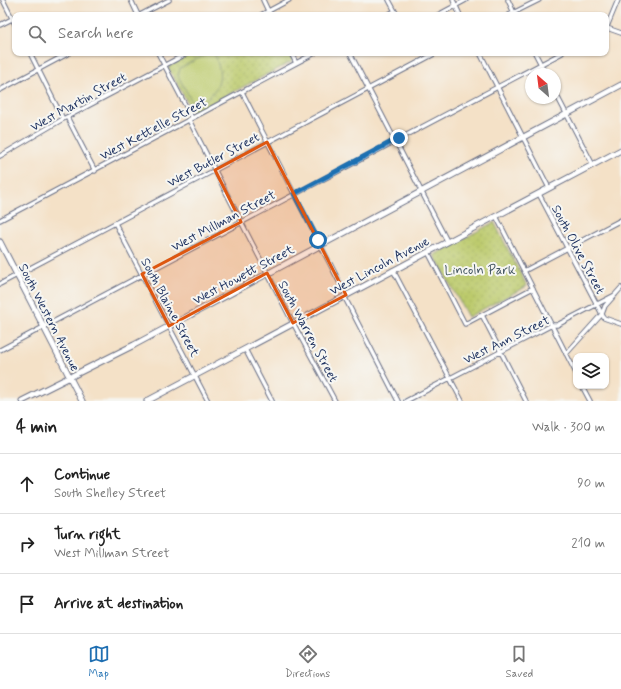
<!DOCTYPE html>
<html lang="en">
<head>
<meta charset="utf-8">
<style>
  :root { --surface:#fff; --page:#f6f6f6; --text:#222; --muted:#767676; --line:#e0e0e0; --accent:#1f6fb2 }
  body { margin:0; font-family:Mynerve,sans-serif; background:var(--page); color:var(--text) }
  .controls { position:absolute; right:12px; bottom:12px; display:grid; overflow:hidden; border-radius:8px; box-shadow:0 1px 3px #0004 }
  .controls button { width:36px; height:36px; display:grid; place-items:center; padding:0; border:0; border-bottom:1px solid var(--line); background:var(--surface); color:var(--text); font:20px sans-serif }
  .compass { position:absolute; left:525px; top:68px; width:36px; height:36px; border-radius:50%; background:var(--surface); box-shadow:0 1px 3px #0004; rotate:332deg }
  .stop { position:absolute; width:12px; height:12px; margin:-9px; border:3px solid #1f6fb2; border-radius:50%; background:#fff }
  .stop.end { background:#1f6fb2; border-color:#fff; box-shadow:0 1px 4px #0008 }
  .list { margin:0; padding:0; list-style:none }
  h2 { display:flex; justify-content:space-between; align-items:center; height:52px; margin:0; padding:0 16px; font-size:17px }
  h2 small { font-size:13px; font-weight:400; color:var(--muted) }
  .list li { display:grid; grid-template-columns:26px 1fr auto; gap:12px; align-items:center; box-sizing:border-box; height:60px; padding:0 16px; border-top:1px solid var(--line) }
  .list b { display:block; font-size:15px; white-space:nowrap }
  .list p { margin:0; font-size:13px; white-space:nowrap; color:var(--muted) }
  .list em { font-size:13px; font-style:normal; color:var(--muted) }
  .icon { flex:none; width:22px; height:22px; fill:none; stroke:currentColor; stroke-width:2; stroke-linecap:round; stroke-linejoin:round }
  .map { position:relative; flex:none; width:621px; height:401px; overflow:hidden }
  .search { position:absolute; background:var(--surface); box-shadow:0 1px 3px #0004; left:12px; right:12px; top:12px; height:44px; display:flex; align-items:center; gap:10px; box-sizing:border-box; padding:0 14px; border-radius:8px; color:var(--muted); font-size:15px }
  .sheet { height:232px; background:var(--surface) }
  nav { display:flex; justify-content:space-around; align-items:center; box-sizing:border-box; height:56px; border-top:1px solid var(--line); background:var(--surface); font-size:11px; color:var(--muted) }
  nav a { display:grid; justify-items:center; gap:2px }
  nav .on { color:var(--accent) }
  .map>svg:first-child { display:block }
  .grass { fill:url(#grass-dots); stroke:#6c7c65 }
  .garden { fill:#bcca6c; stroke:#6c7c65 }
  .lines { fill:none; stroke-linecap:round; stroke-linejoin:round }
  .minor-casing { stroke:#676d83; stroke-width:5.5 }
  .secondary-casing { stroke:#676d83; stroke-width:7 }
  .minor { stroke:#fff; stroke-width:3.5 }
  .secondary { stroke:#fff; stroke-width:5 }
  .route { stroke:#1f6fb2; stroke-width:5 }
  .marked { fill:#de5710; fill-opacity:0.2; stroke:#de5710; stroke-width:3; stroke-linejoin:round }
  .labels { text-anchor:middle; stroke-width:4; stroke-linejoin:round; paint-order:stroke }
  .street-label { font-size:13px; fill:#1b2f5e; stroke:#f6f6f2 }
  .park-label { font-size:13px; fill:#435662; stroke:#f6f6f2 }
</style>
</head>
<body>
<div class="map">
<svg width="621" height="401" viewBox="0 0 621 401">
  <defs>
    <pattern id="grass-dots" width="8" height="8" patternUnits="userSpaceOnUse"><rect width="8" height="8" fill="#bcca6c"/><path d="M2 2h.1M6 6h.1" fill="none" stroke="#a1ae60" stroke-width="1.8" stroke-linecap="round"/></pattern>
  </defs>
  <rect width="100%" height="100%" fill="#f6f6f2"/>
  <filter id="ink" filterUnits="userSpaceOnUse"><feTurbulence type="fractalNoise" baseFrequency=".025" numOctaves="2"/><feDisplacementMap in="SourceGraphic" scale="8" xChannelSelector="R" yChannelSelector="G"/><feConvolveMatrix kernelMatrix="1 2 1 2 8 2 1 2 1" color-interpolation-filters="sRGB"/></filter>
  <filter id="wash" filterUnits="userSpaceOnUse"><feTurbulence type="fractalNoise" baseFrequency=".012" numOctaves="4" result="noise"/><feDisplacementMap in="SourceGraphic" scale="16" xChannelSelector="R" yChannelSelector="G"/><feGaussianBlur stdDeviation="0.9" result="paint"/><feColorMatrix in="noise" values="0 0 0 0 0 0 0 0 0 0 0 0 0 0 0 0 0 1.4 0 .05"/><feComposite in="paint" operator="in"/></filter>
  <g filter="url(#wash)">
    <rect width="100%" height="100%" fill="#f4e1c7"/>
    <path class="grass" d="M194 53H288L293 61 193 113 168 67Z
      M494 222 527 286 468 317 434 255Z"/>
    <path class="garden" d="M209 53H214C226 80 218 92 195 107L178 76 180 68Z"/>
  </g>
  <g filter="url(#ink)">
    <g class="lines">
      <g class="minor-casing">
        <path id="minor" d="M3 0 15 24
          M131 0 138 15
          M263 0 270 15
          M389 0 397 15
          M453 0 460 15
          M508 0 515 15
          M140 15 169 0
          M261 15 289 0
          M387 15 395 11
          M438 15 466 0
          M509 15 539 0
          M0 25 12 19
          M607 28 621 33
          M606 29 618 0
          M30 53 63 119
          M158 53 192 118
          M291 53 296 63
          M350 53 447 241
          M480 53 549 188
          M535 53 546 74
          M0 90 69 53
          M242 92 346 295
          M555 92 593 165
          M67 117 95 171
          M189 120 291 319 335 401
          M0 156 63 119 188 53
          M539 194 604 318 621 324
          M496 216 576 373
          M0 220 315 53
          M115 223 208 401
          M428 252 465 324 533 288
          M393 270 462 401
          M524 271 621 220
          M0 284 436 53
          M344 296 398 401
          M482 315 526 401
          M245 349 272 401
          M0 350 562 53
          M566 354 602 314 605 306 621 288
          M582 386 590 401
          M406 401 552 325H557L615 295"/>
      </g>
      <g class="secondary-casing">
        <path id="secondary" d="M0 242 82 401
          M22 401 134 345 621 85
          M147 401 621 150"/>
      </g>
      <use href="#minor" class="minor"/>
      <use href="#secondary" class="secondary"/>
    </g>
  </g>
  <g class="lines" filter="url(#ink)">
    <path class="route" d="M318 240 294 194 399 138"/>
  </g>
  <path class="marked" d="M267 142 346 295 293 323 267 273 169 326 142 274 241 222 215 170Z"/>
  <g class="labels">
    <g class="street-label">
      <text transform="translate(78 101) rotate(-29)" y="5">West Martin Street</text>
      <text transform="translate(153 128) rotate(-28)" y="5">West Kettelle Street</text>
      <text transform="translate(213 159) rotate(-28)" y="5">West Butler Street</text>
      <text transform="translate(223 220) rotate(-28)" y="5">West Millman Street</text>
      <text transform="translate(579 249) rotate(62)" y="5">South Olive Street</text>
      <text transform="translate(379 265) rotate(-28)" y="5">West Lincoln Avenue</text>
      <text transform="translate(243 274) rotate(-28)" y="5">West Howett Street</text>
      <text transform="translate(171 307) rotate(62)" y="5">South Blaine Street</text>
      <text transform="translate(50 317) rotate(63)" y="5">South Western Avenue</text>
      <text transform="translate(309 331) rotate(62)" y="5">South Warren Street</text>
      <text transform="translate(506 339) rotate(-26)" y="5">West Ann Street</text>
    </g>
    <g class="park-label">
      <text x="480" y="274">Lincoln Park</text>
    </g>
  </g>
</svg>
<div class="controls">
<button><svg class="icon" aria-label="layers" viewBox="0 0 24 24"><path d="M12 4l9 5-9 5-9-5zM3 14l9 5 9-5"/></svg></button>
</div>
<svg class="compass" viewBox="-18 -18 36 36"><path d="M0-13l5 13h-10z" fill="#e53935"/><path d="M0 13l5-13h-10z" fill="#767676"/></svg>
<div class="stop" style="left:318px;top:240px"></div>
<div class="stop end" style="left:399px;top:138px"></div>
<div class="search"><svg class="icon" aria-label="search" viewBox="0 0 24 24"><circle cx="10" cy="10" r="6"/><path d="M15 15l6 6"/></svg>Search here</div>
</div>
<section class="sheet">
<h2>4 min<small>Walk · 300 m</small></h2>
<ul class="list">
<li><svg class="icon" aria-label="ahead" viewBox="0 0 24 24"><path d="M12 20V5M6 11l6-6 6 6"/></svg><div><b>Continue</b><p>South Shelley Street</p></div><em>90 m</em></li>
<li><svg class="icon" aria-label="right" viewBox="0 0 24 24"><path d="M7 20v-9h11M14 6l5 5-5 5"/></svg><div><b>Turn right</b><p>West Millman Street</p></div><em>210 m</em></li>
<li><svg class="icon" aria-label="arrive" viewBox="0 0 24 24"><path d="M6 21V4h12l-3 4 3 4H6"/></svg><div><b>Arrive at destination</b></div></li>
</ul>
</section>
<nav>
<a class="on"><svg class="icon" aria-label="map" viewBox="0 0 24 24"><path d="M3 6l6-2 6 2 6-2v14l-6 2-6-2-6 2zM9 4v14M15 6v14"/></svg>Map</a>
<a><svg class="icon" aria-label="directions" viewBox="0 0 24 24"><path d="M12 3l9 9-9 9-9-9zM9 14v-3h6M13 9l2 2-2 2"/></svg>Directions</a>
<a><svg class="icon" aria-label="saved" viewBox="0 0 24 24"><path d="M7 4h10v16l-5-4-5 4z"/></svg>Saved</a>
</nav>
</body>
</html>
